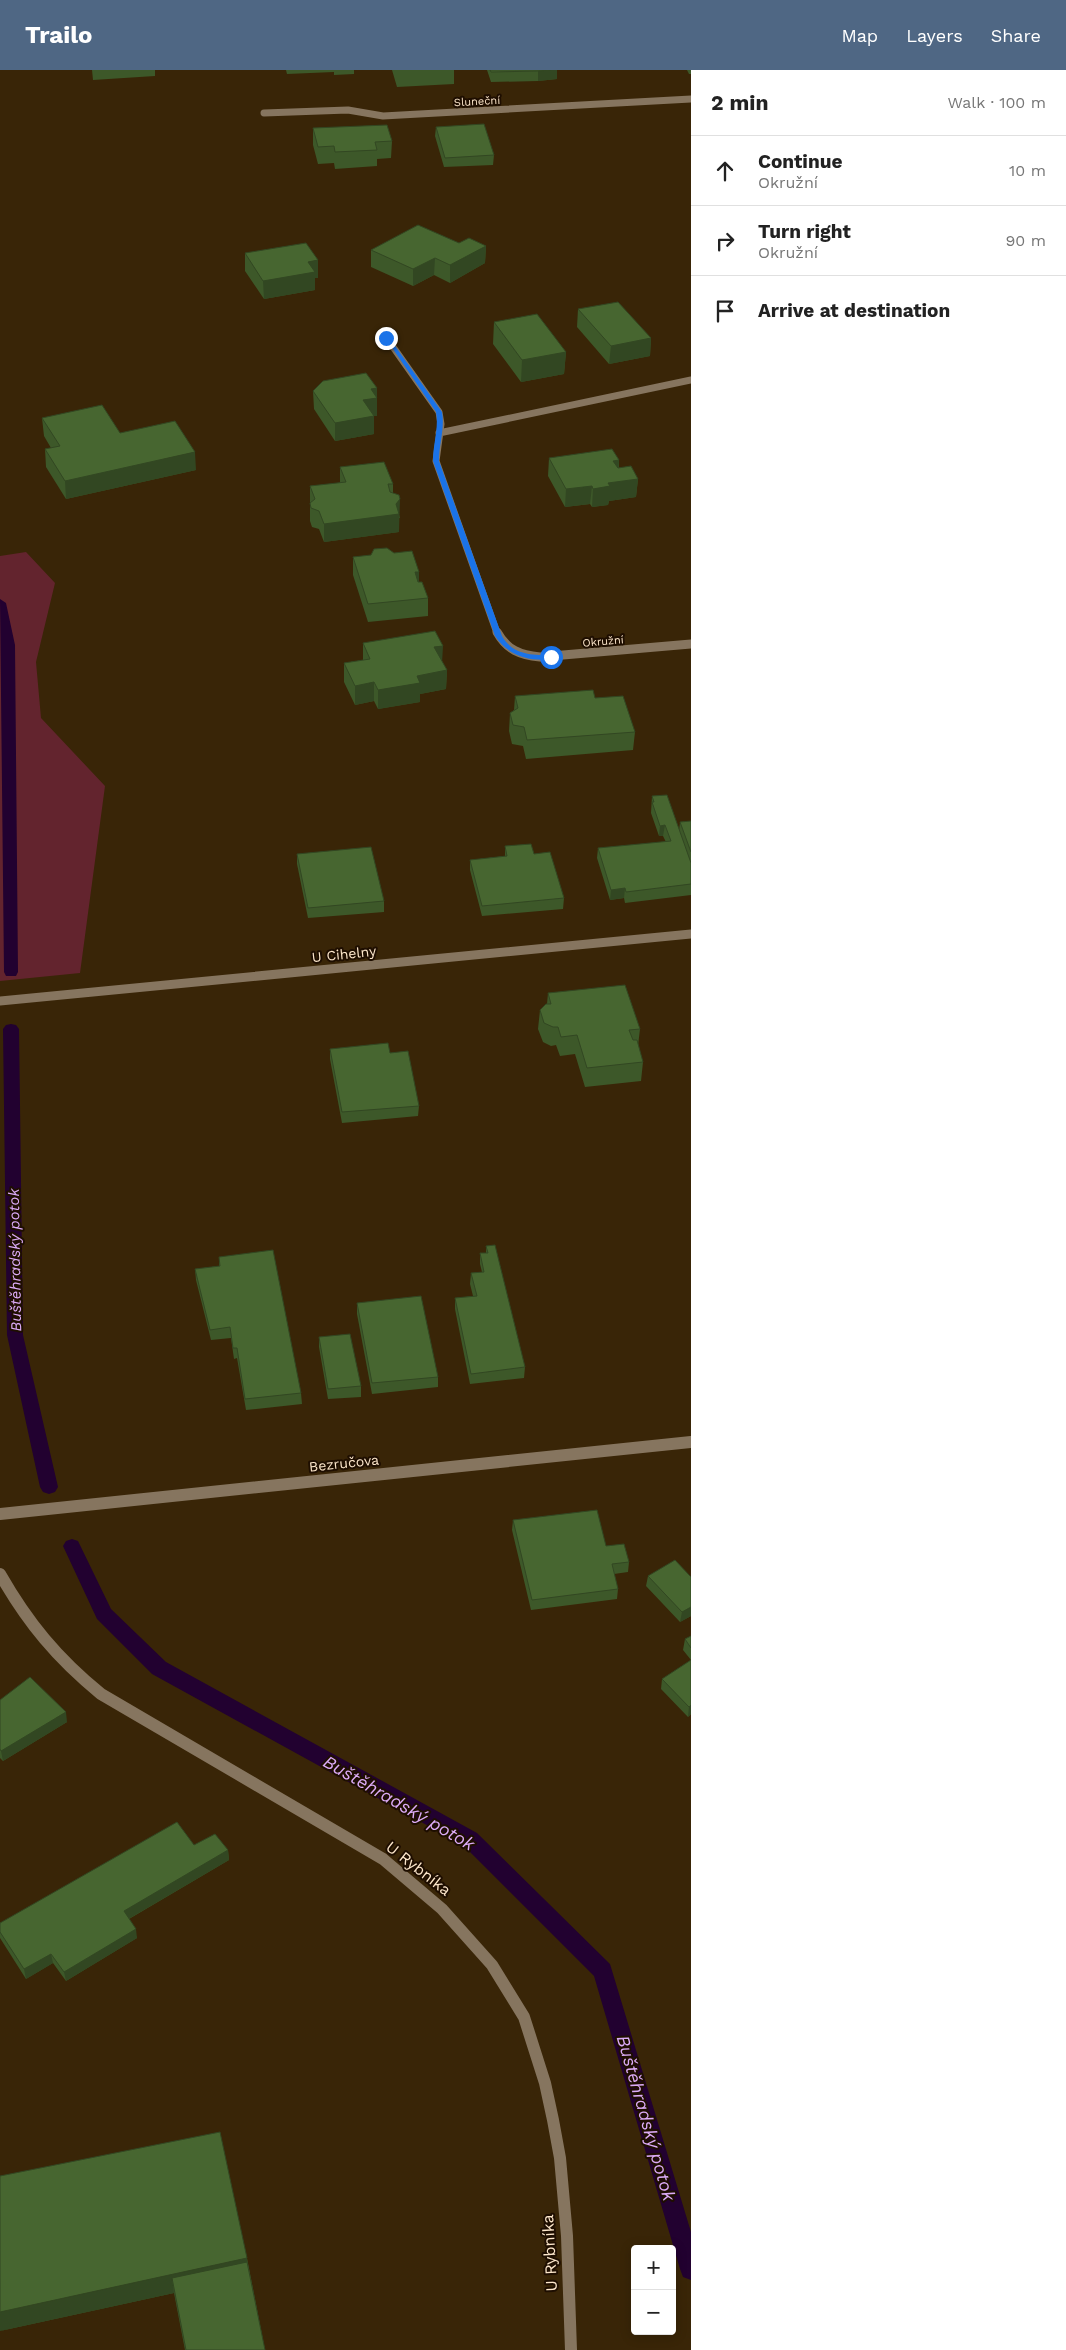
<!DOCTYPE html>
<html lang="en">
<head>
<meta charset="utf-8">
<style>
  :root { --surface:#fff; --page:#f6f6f6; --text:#222; --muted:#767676; --line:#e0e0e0; --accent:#4f6784 }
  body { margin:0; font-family:"Work Sans",sans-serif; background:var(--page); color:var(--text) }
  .controls { position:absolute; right:15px; bottom:15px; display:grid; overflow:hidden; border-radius:5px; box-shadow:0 2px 12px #0003 }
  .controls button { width:45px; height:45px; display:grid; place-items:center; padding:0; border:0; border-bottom:1px solid var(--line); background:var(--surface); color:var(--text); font:25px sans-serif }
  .stop { position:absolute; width:15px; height:15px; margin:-11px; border:4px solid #1a73e8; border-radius:50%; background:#fff }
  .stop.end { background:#1a73e8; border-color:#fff; box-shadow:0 1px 5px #0008 }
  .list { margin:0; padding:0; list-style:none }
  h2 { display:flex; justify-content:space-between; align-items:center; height:65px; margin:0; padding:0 20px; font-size:21px }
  h2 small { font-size:16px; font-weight:400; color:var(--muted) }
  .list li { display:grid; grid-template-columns:32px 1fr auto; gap:15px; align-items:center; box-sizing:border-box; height:70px; padding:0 20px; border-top:1px solid var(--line) }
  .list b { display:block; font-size:19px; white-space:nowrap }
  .list p { margin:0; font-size:16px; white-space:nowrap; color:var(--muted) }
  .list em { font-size:16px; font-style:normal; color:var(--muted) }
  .icon { flex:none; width:28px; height:28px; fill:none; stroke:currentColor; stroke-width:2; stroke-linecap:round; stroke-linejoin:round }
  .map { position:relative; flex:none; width:691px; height:2280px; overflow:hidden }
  header { display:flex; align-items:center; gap:30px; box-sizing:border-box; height:70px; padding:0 25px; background:var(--accent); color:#fff }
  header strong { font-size:24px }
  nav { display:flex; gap:28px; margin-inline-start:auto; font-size:18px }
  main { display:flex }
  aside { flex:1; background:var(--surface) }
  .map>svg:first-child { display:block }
  .green { fill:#63242e }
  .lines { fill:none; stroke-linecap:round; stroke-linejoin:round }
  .stream { fill:#220130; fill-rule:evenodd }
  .minor-far2 { stroke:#86755f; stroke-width:7 }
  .minor-far1 { stroke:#86755f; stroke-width:9 }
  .minor { stroke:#86755f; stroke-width:12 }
  .wall { fill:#3d5829 }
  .shaded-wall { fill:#324722 }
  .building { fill:#476630; stroke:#324722 }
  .route { fill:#1a73e8 }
  .labels { text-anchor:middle; stroke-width:4; stroke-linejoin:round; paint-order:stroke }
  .far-street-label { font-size:11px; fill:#fde7cb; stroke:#1e0e00 }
  .street-label { font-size:14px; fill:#fde7cb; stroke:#1e0e00 }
  .water-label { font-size:15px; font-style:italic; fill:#dcabf7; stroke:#1e0e00 }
  .near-street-label { font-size:16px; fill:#fde7cb; stroke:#1e0e00 }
  .near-water-label { font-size:18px; font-style:italic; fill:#dcabf7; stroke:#1e0e00 }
</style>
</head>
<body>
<header>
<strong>Trailo</strong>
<nav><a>Map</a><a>Layers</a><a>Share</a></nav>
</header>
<main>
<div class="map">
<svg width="691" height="2280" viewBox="0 0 691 2280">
  <rect width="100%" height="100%" fill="#392507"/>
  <path class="green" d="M26 482 55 513 36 592 41 648 105 716 80 903 0 911V486Z"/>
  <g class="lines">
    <path class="stream" d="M0 529 6 533 15 575 18 902 16 906H6L4 902Z
      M11 954 16 955 19 959 23 1265 58 1417 55 1422 49 1424 43 1422 40 1417 7 1265 3 959 6 955Z
      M72 1469 78 1471 111 1539 166 1592 477 1763 610 1894 691 2162V2210L683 2207 680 2199 594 1906 463 1775 152 1604 97 1549 63 1476 66 1471Z"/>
    <path class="minor-far2" d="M264 43 348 40 383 46 691 29
      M386 267 439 342 441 354 436 391 497 563
      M439 363 691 310"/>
    <path class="minor-far1" d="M497 562C507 580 520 585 540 587L691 574
      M0 931 691 864"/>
    <path class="minor" d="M0 1444 691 1372
      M0 1504C28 1553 57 1588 101 1624L383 1789 442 1839 492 1895 524 1947 545 2013 553 2050 560 2088 567 2166 571 2280"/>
  </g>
  <path class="wall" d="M92 0H155V6L93 10Z
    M286 0H354V4L334 5V2L287 4Z
    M392 0H454V14L397 17Z
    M487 0H557V9L538 11 491 12Z
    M687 0H691V4H689Z
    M436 57 494 85 493 95 444 97 435 66Z
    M313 58 392 71 391 88 377 89V96L335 99 334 93 318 94 313 75Z
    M459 173 486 176 485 193 450 213 434 205 413 216 371 197V180Z
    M245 183 318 208H315V220L264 229 245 201Z
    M578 239 651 268 650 286 609 294 577 257Z
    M494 252 566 282 564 304 521 312 493 274Z
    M377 318V346H374V364L335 371 314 339 313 321Z
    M42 348 196 400 66 429 46 397 45 379 51 378 44 366Z
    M549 388 619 390V398L638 409 636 427 609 431 608 435 592 437 590 434 565 437 548 406Z
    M340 397 393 414V423L400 448H399V462L324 472 319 459 312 457 310 451V416L340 413Z
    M353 487 419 512 428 528V546L368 552 353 505Z
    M363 573 442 593 447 600 446 619 420 624V632L378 639 374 631 355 635 344 612V593L363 590Z
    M515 626 595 628 635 662 633 680 526 689 523 676 512 674 509 661 510 643 514 640Z
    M652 726 679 761 680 752 691 751V825L625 833 624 828 610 830 597 788 598 778 666 772 663 766H659L651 743Z
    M505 776 534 784 564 828 563 839 482 846 470 800V790L505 786Z
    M297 784 384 831V842L308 848 297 794Z
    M548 923 640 959 638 976 643 992 641 1011 585 1017 575 984 560 986 556 975 551 976 543 972 538 959 540 940 547 934Z
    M330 979 390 983 419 1036 418 1046 342 1053 330 989Z
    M486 1176 525 1297 524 1308 470 1314 455 1239V1228L473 1226 470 1214 471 1203 482 1202 480 1194V1183H486Z
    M219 1187 301 1323 302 1334 246 1340 237 1288 234 1289 231 1268 211 1270 196 1210 195 1199 219 1196Z
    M357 1233 438 1307V1317L372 1324 357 1244Z
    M319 1267 361 1316V1327L328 1329 319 1277Z
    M513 1450 606 1476 629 1492 628 1502 614 1504 618 1519 617 1529 531 1540 512 1460Z
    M648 1506 691 1507V1546L680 1552 646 1516Z
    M691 1566V1644L688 1647 661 1619 662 1609 691 1590 683 1580 685 1569Z
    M0 1630 67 1652 3 1691 0 1688Z
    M194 1775 228 1780 229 1790 129 1849 137 1868 66 1911 53 1893 26 1909 0 1868V1853Z
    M247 2188 265 2280H185L174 2223 0 2261Z"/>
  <path class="shaded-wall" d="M551 0H557V9L538 11V1Z
    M486 176 485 193 450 213V195Z
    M435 188 434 205 413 216V199Z
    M318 190V208H315V220L264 229 263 211 308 192Z
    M651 268 650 286 609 294 611 276Z
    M566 282 564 304 521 312 522 290Z
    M377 318V346H374V364L335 371V353L363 330 371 319Z
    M195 382 196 400 66 429 65 411Z
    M619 390 618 408 613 391Z
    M638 409 636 427 609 431 608 435 592 437 593 419 608 413Z
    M592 416 590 434 565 437 566 419Z
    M400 429 399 462 324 472V454L396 434Z
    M415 502H419V520Z
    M443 576 442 594 434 577Z
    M447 600 446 619 420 624V632L378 639V620L417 606Z
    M374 612V631L355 635V616Z
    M665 755 663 766H659L660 756Z
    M625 818 624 828 610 830 611 820Z
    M691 1537V1546L680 1552 682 1542Z
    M691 1635V1644L688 1647 689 1637Z
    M66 1642 67 1652 3 1691 1 1681Z
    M228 1780 229 1790 125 1851 124 1841Z
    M136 1859 137 1868 66 1911 64 1902Z
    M51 1884 53 1893 26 1909 24 1899Z
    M247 2188 248 2207 172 2208 174 2223 0 2261V2242Z"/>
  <path class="building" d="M490 0H551L538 1 491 2Z
    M484 54 494 85 445 88 436 57Z
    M387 55 392 71 375 72 377 80 335 82 334 76 318 77 313 58Z
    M418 155 459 173 469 168 486 176 450 195 435 188 413 199 371 180Z
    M306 173 318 190 308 192 315 202 263 211 245 183Z
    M618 232 651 268 611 276 578 239Z
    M537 244 566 282 522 290 494 252Z
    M366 303 377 318 371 319 377 328 363 330 374 346 335 353 313 321 323 311Z
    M102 335 120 363 175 351 195 382 65 411 45 379 60 376 42 348Z
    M612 379 619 390 613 391 618 398 631 396 638 409 608 413 610 416 593 419 592 416 566 419 549 388Z
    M384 392 393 414H388L390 422 399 425 400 429 396 434 399 444 324 454 319 441 311 438 310 433 315 429 310 416 346 412 340 397Z
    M387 478 394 483 412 481 419 502H415L418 512H422L428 528 368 534 353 487 371 485 374 479Z
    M435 561 443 576 434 577 447 600 417 606 420 613 378 620 374 612 355 616 344 593 370 589 363 573Z
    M593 620 595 628 623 626 635 662 527 670 524 657 513 655 510 643 518 638 515 626Z
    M667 725 691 793V814L626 822 625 818 611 820 598 778 671 771 665 755 660 756 652 732H654L652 726Z
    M691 751V782L680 752Z
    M531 774 534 784 550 782 564 828 482 836 470 790 507 786 505 776Z
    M371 777 384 831 308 838 297 784Z
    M625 915 640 959 629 960 633 970H637L643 992 587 998 577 965 561 967 558 957H553L544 953 540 940 546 934H551L548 923Z
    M388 973 390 983 408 981 419 1036 342 1042 330 979Z
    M495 1175 525 1297 471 1304 455 1228 477 1226 471 1203 484 1202 480 1183H488L486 1176Z
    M273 1180 301 1323 245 1329 237 1278H233L230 1257 210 1260 195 1199 220 1196 219 1187Z
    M421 1226 438 1307 372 1313 357 1233Z
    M350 1264 361 1316 328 1319 319 1267Z
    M597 1440 606 1476 624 1474 629 1492 612 1494 618 1519 532 1530 513 1450Z
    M675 1490 691 1507V1537L682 1542 648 1506Z
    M691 1566V1578L685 1569Z
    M691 1590V1635L689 1637 662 1609Z
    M30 1607 66 1642 1 1681 0 1679V1630Z
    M177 1752 194 1775 215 1764 228 1780 124 1841 136 1859 64 1902 51 1884 24 1899 0 1862V1853Z
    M220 2062 247 2188 0 2242V2106Z
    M247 2192 265 2280H186L172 2208Z"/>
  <path class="route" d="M384 266H388L442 342C445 358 439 374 439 391L502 566C513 585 531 585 551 585L553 589C530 592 508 586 495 566L433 391C433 374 439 358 436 342Z"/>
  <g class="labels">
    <g class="far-street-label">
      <text transform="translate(477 31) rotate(-3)" y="4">Sluneční</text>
      <text transform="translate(603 571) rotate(-5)" y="4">Okružní</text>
    </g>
    <g class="street-label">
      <text transform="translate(344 884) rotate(-6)" y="5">U Cihelny</text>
      <text transform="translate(344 1393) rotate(-6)" y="5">Bezručova</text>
    </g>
    <g class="water-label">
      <text transform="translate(15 1190) rotate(-91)" y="5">Buštěhradský potok</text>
    </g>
    <g class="near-street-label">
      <text transform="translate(419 1798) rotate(38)" y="6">U Rybníka</text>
      <text transform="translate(549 2183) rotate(-93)" y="6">U Rybníka</text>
    </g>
    <g class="near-water-label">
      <text transform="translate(399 1733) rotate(30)" y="6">Buštěhradský potok</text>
      <text transform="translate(646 2048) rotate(74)" y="6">Buštěhradský potok</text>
    </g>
  </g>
</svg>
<div class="controls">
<button>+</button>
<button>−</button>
</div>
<div class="stop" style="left:551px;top:587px"></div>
<div class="stop end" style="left:386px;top:268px"></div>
</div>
<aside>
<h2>2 min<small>Walk · 100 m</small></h2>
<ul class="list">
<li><svg class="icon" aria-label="ahead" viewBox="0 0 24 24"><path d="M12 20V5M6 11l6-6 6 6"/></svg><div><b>Continue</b><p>Okružní</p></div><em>10 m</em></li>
<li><svg class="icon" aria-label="right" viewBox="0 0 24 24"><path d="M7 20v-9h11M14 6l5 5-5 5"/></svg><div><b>Turn right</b><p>Okružní</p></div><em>90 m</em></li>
<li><svg class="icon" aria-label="arrive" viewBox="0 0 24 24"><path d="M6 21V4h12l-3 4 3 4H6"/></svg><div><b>Arrive at destination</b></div></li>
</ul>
</aside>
</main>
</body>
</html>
